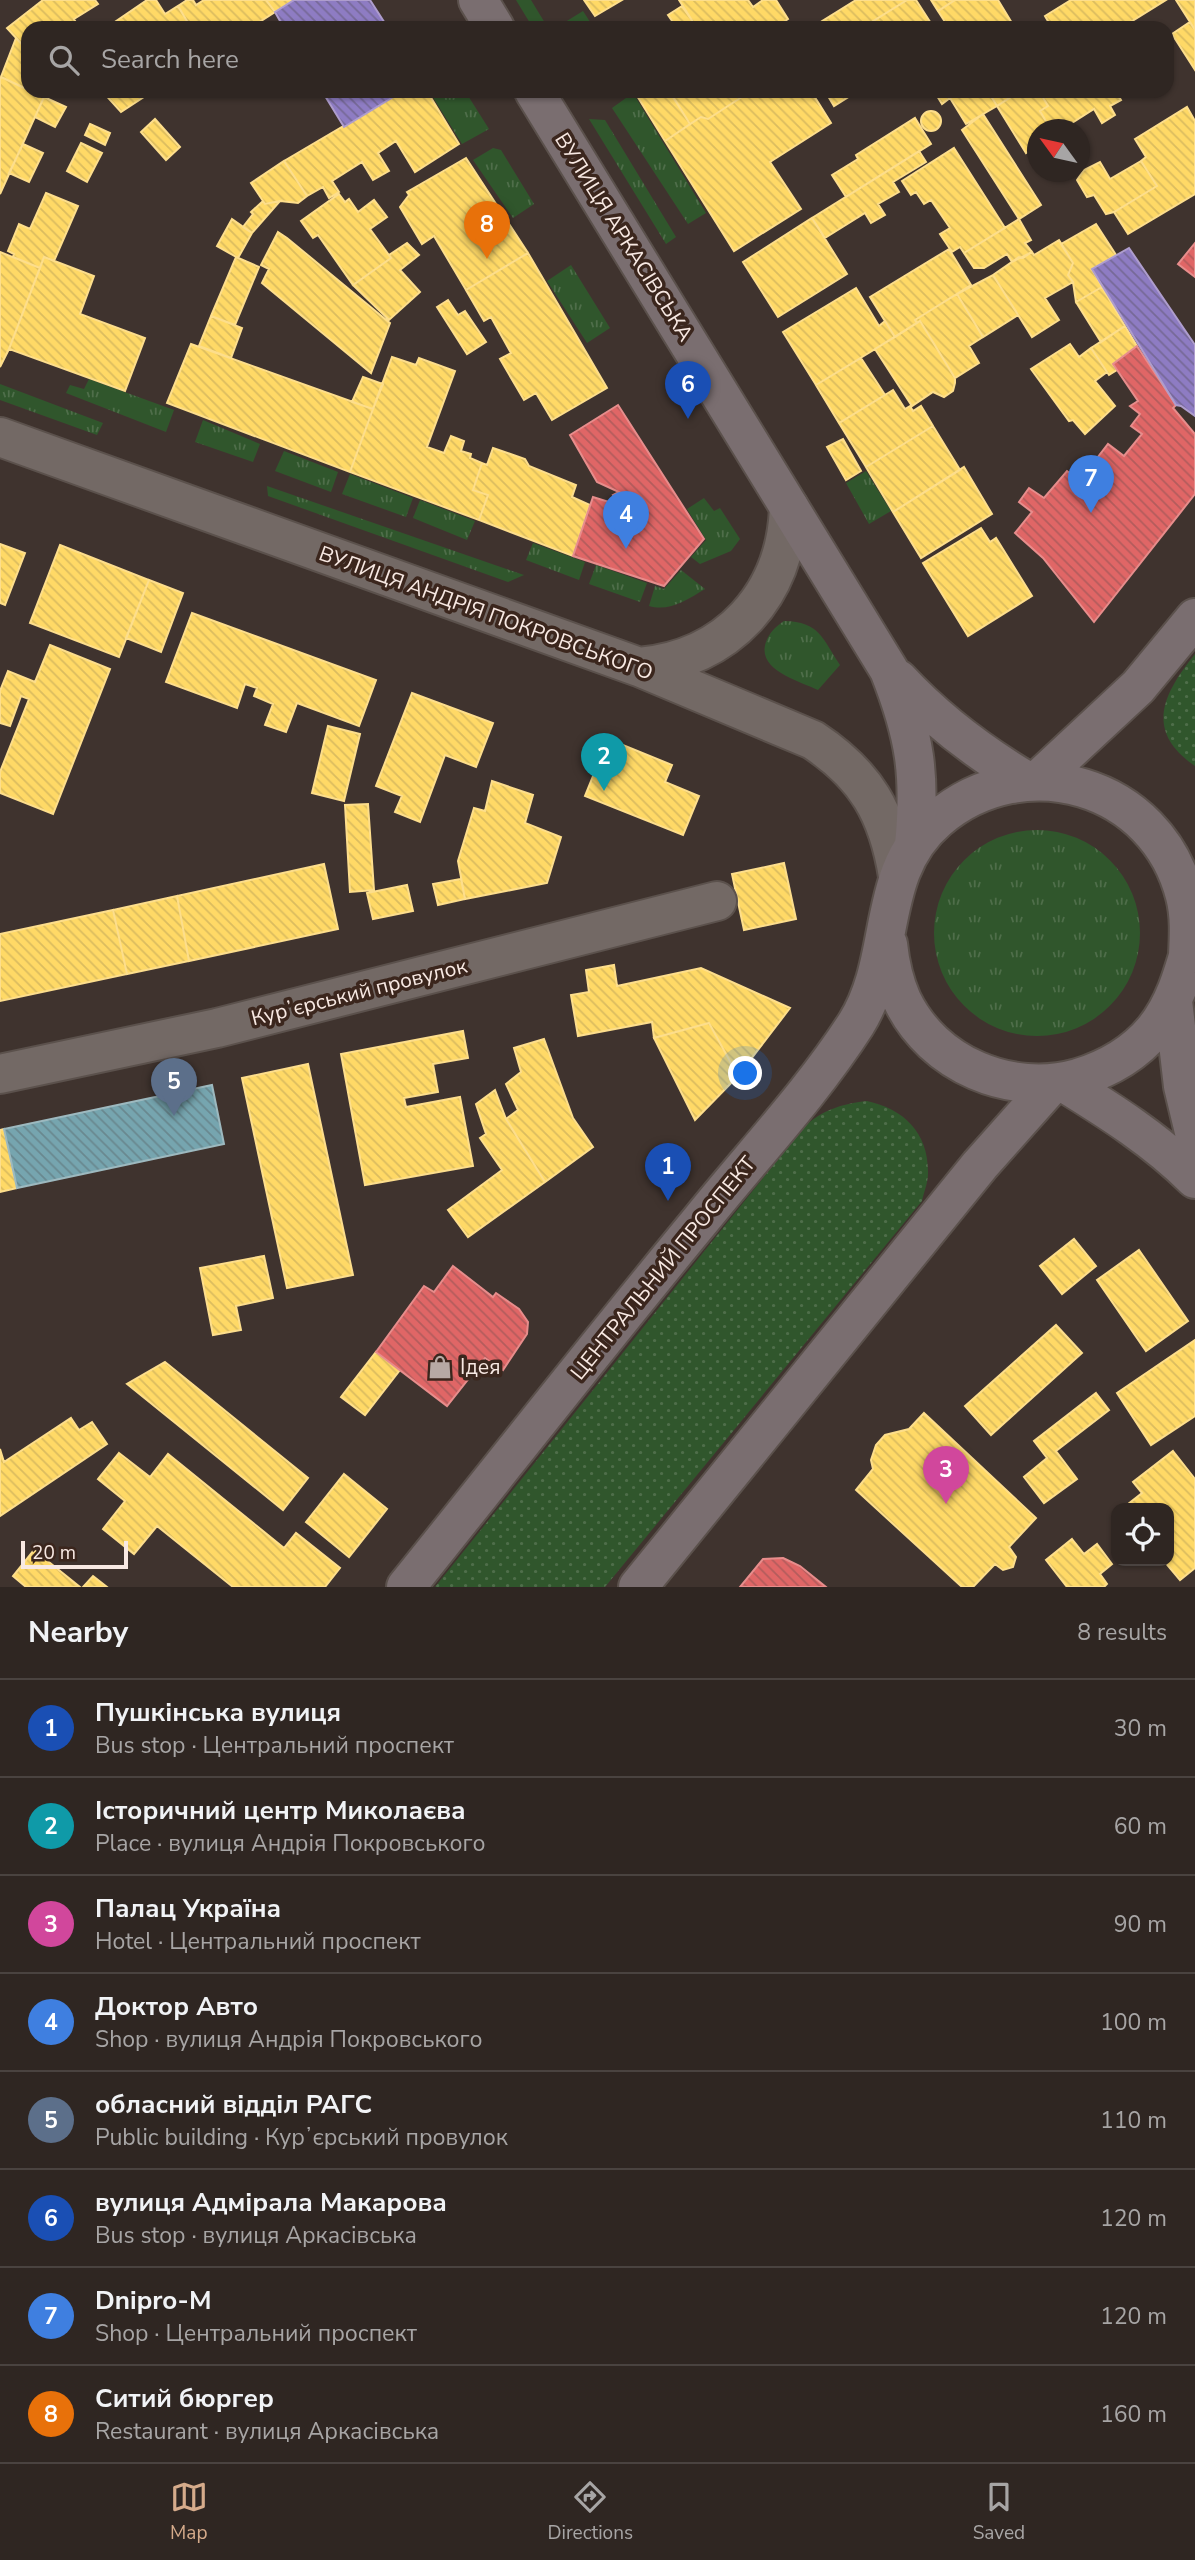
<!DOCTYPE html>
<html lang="en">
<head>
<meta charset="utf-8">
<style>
  :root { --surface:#2f2622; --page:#3b322f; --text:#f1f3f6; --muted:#a7a5a5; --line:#4a4340; --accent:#d6ab8b }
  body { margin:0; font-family:"Nunito Sans",sans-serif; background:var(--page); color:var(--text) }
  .controls { position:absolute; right:21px; bottom:21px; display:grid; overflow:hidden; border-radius:14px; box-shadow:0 2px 5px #0004 }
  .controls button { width:63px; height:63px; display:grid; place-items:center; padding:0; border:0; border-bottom:2px solid var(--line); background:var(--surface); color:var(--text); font:35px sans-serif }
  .compass { position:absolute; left:1027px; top:119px; width:63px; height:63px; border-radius:50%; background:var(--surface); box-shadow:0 2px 5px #0004; rotate:303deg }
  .scale { position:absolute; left:21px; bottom:18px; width:107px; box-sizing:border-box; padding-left:7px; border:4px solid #f8e9e3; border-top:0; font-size:19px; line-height:24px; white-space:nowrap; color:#f8e9e3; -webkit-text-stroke:5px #3b261d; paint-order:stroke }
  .you { position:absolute; left:746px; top:1074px; width:24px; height:24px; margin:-18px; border:5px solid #fff; border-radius:50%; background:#1a73e8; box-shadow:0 0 0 10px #1a73e833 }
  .badge { display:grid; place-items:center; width:46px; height:46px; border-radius:50%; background:var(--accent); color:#fff; font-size:23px; font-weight:700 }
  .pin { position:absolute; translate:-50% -58px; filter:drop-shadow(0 2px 4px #0008) }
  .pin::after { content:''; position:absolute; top:37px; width:24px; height:21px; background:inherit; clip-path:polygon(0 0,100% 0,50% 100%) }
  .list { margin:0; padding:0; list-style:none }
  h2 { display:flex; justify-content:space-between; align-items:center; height:91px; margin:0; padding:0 28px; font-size:30px }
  h2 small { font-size:23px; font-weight:400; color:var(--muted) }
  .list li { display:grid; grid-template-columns:46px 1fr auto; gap:21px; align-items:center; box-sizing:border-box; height:98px; padding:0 28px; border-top:2px solid var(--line) }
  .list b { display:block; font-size:26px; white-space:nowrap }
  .list p { margin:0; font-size:23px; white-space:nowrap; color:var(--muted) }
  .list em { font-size:23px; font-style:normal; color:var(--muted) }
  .icon { flex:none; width:38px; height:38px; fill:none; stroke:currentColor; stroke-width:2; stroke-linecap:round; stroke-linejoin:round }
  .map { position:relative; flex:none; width:1195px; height:1587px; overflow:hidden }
  .search { position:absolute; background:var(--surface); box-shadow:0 2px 5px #0004; left:21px; right:21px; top:21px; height:77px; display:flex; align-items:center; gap:18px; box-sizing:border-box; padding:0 24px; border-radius:21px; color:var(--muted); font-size:26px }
  .sheet { height:875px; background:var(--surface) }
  nav { display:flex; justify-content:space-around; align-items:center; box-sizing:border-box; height:98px; border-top:2px solid var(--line); background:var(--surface); font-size:19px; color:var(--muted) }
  nav a { display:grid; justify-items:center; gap:4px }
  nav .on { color:var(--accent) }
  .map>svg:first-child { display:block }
  .grass { fill:url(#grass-tufts) }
  .park { fill:url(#park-dots) }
  .homes { fill:url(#homes-back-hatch); stroke:#fdde8c; stroke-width:2 }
  .shops { fill:url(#shops-back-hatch); stroke:#e78d8c; stroke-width:2 }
  .offices { fill:url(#offices-back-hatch); stroke:#ae9dcd; stroke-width:2 }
  .public { fill:url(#public-back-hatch); stroke:#9db9bf; stroke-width:2 }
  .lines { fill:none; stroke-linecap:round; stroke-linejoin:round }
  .minor-casing { stroke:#5b514c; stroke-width:42 }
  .major-casing { stroke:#5b514c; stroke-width:42 }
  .minor { stroke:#736965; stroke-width:38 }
  .major { stroke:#7a6e70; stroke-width:38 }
  .labels { text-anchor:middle; stroke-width:7; stroke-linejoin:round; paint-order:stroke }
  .street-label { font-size:21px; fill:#f8e9e3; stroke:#3b261d }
  .poi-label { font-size:21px; fill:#f8e9e3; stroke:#3b261d; text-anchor:start }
</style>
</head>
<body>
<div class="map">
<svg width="1195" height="1587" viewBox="0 0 1195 1587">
  <defs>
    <pattern id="grass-tufts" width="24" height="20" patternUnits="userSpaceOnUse" patternTransform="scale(1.75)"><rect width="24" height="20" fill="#30562c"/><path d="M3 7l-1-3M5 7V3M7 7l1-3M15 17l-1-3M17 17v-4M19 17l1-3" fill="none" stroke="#4f6e4a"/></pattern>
    <pattern id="park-dots" width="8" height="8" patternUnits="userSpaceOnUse" patternTransform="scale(1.75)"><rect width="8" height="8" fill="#30562c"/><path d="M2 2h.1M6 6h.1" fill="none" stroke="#4f6e4a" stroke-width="1.8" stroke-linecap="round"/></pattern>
    <pattern id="homes-back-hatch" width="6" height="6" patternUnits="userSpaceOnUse" patternTransform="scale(1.75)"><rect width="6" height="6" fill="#ffd966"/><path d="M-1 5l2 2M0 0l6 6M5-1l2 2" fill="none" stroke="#dbbc5f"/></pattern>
    <pattern id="shops-back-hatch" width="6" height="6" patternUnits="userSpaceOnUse" patternTransform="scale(1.75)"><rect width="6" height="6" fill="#e06666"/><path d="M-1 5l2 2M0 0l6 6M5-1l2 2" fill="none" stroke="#b35c5c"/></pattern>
    <pattern id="offices-back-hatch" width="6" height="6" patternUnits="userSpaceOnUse" patternTransform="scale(1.75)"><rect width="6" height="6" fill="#8e7cc3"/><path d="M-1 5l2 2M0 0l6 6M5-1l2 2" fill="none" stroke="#766997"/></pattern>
    <pattern id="public-back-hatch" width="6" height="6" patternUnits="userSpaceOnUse" patternTransform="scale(1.75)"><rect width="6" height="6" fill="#76a5af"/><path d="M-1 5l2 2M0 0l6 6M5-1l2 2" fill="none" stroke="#69888f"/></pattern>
  </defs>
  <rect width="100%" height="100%" fill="#3f332e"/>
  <path class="grass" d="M516 0H531L548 28H533Z
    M583 11 594 28H564L562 24Z
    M429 91H465L489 129 462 144Z
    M633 93 706 213 688 224 612 108Z
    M589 119 605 120 676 237 666 244Z
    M493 148 501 150 534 204 513 218 473 160Z
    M571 265 610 328 587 343 547 281Z
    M89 379 174 410 166 432 66 393 70 385 84 389Z
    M0 384 103 423 97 435 0 400Z
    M203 420 260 444 253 462 195 442Z
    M284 451 338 472 331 492 275 471Z
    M866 471 891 511 869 524 846 483Z
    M350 474 413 498 406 517 342 494Z
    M267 486 524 575 508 582 268 496Z
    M704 498 714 511 720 508 740 539 731 551 700 564 691 557 706 540 687 509Z
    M420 500 475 521 467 540 413 518Z
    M533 543 585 562 579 580 526 560Z
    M596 565 647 583 640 602 589 584Z
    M681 570 705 589C687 600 669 612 649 606L655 586 664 589Z
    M784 621C820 622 822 638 840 665L818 690C799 681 756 670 766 642 769 633 776 626 784 621Z
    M934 933a103 103 0 1 1 206 0a103 103 0 1 1-206 0Z"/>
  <path class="park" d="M1195 654V766C1144 731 1163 694 1195 654Z
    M867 1101C904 1109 929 1133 928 1174 928 1182 924 1192 922 1201L605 1587H435L803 1128C822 1110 841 1104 867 1101Z"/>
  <path class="homes" d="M43 0H95L98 4 74 19 79 28H28V51L7 28Z
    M147 0H156L165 14 178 6 191 28H106Z
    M187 0H193L196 5 204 0H266L275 12 250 28H191L178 6Z
    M266 0H294L275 12Z
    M584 0H622L595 16Z
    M679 0H748L753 7 763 0H776L788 19 775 28H697Z
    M856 0H907L862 28H811Z
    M907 0H916L934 28H862Z
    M931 0H955L938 11Z
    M955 0H998L1015 28H949L938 11Z
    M1071 0H1166L1121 28H1052L1045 16Z
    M1176 0H1195V30L1190 22Z
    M682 6 697 28H677L668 15Z
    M1190 22 1195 30V70L1172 34Z
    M16 38 28 51V90L1 77Z
    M1 77 44 97 0 194V80Z
    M102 91H153L121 112Z
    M403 91H427L459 144 415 172 396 141 378 153 389 171 373 180 362 162 332 181 339 192 329 198 323 187 307 196 284 161Z
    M634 91H669L690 124 665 141Z
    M680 91H751L708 119 701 117 690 124 672 95Z
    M751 91H811L831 123 770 162 801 209 734 251 665 141 701 117 708 119Z
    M825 91H858L834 106Z
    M934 91H988L997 106 966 124 950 98 942 104Z
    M988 91H1020L997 106Z
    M1020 91H1039L1048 106 1040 111 1051 130H1038V145L1026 153 997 106Z
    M1039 91H1120L1117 93 1121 100 1110 106 1115 115 1102 123 1094 109 1072 123 1076 130H1051L1040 111 1048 106Z
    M44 97 66 107 55 127 35 117Z
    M1187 107 1195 121V194L1128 234 1114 212 1157 186 1141 161 1146 157 1135 139Z
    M921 121a10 10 0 1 1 20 0a10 10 0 1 1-20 0Z
    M983 114 1041 205 1019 219 962 130Z
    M915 118 931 144 846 197 832 175 858 159 856 155Z
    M155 119 180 147 166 160 141 132Z
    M90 124 110 133 105 145 85 135Z
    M81 143 102 153 87 182 67 171Z
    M23 144 43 153 29 182 9 173Z
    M954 148 1005 228 964 253 960 247 952 252 940 234 950 228 931 200 924 204 916 192 911 195 902 181Z
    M919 151 926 162 893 182 899 192 878 204 885 215 871 223 865 213 825 238 812 218Z
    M466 158 528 253 466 290 434 236 422 244 400 207 409 195 407 192Z
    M284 161 307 196 298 203 280 201 265 204 251 183Z
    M1141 161 1157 186 1114 212 1106 214 1094 195 1087 197 1077 180 1084 170 1100 162 1110 179Z
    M46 193 78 206 54 261 44 257 40 268 13 257 14 254 8 251 19 224 30 229Z
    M339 194 345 202 349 199 358 212 374 200 387 217 370 229 391 258 353 285 318 235 313 238 301 221Z
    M263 201 265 204 280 201 252 233 243 227 253 214 251 212Z
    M812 218 847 274 778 317 743 262Z
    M232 219 252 233 238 258 217 246Z
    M1019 219 1031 240 1025 243 1032 252 1012 262 1007 254 984 268H974L964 253Z
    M1096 224 1116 255 1092 269 1102 287 1076 302 1073 282 1068 275 1073 263 1061 244Z
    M278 232 287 238 390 323 371 373 262 283 269 269 261 265Z
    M1059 240 1073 263 1068 275 1073 282 1045 298 1059 320 1032 337 993 275 1019 257 1023 258 1032 252 1034 255Z
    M407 243 419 255 400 270 420 292 389 320 353 285 391 258 389 255Z
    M949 249 971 285 915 320 917 323 895 337 870 297Z
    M0 252 40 268 9 349 0 367Z
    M528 253 607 388 552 420 536 393 524 400 500 359 511 353 491 317 484 321 466 290Z
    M44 257 94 276 80 314 145 338 125 391 9 349Z
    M236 257 259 267 235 325 211 316Z
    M993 275 1018 315 983 337 957 294Z
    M1102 287 1125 326 1101 342 1076 302Z
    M856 288 879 326 885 321 895 337 816 385 783 332Z
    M957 294 983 337 969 346 979 363 955 378 920 321 917 323 915 320Z
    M448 300 458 315 465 311 486 342 467 354 437 307Z
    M211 316 242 328 231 358 199 346Z
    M920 321 955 378V383L953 391 944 397 933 392 912 406 875 349Z
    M1125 326 1137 346 1113 364 1117 370 1109 375 1091 348Z
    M191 344 373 409 350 472 167 403Z
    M1070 344 1079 357 1091 348 1107 372 1095 381 1115 406 1085 434 1073 420 1069 421 1031 369Z
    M392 357 416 365 419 358 455 371 427 447 444 453 451 436 464 441 461 451 471 454 470 458 482 463 473 490 488 495 479 520 350 472Z
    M861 358 885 395 839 423 816 385Z
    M363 377 383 384 373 409 352 402Z
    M893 390 905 409 910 406 913 411 921 406 933 426 866 467 839 423Z
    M933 426 960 470 893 512 866 467Z
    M843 439 861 471 846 480 827 447Z
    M493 448 525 459 529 466 576 485 572 497 590 505 573 556 479 520 488 495 473 490 482 463 487 465Z
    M964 467 992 514 921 558 893 512Z
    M981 528 990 542 996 538 1032 596 968 636 923 563Z
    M0 544 25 553 5 605 0 603Z
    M60 545 149 580 119 657 30 623Z
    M149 580 183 593 161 652 126 638Z
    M192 613 376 680 359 726 297 703 286 732 265 725 273 704 254 696 257 688 245 684 237 708 166 682Z
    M50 645 110 669 53 814 0 793V772L29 699 21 696 10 726 0 723V691L8 671 35 682Z
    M412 693 493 723 476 767 445 755 420 822 395 812 402 796 376 786Z
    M328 726 360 734 344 801 312 793Z
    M608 739 672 765 665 782 699 796 683 835 585 796Z
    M492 781 533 795 525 823 561 837 547 883 465 899 458 861 474 808 485 811Z
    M368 804 374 890 350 892 345 805Z
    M784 863 796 919 744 930 732 874Z
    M324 864 338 929 189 961 177 896Z
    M461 879 465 899 438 905 433 884Z
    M407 885 413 911 373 919 367 893Z
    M177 896 189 961 127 974 113 910Z
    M113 910 127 974 0 1001V934Z
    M614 965 617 986 701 968 790 1008 738 1076 709 1023 654 1038 652 1022 578 1036 571 995 589 992 586 970Z
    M709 1023 738 1076 695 1120 654 1038Z
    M463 1031 468 1058 433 1064 438 1092 404 1098 406 1107 460 1097 473 1166 365 1185 341 1054Z
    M544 1039 573 1118 593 1147 545 1182 506 1119 518 1110 506 1084 521 1072 514 1048Z
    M308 1064 353 1275 287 1288 242 1078Z
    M495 1090 506 1119 545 1182 468 1237 448 1210 502 1170 480 1138 486 1134 476 1104Z
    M4 1129 17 1188 0 1192V1130Z
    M1074 1239 1096 1266 1062 1294 1040 1266Z
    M1139 1250 1188 1321 1146 1351 1097 1280Z
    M264 1256 273 1298 236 1306 241 1330 213 1335 200 1268Z
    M1056 1325 1082 1353 991 1435 965 1406Z
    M1195 1340V1416L1151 1445 1117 1393Z
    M376 1352 400 1370 365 1415 341 1397Z
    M165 1362 308 1478 283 1510 127 1384Z
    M1096 1393 1109 1410 1056 1451 1077 1479 1044 1503 1024 1477 1047 1458 1034 1441Z
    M924 1413 1036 1518 1009 1547 1016 1557 1013 1567 1003 1570 995 1564 973 1587H962L856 1490 873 1469 871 1460 876 1445 885 1435 909 1429Z
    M71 1418 79 1430 92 1422 107 1444 0 1516V1449L4 1462Z
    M1173 1451 1195 1479V1568L1180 1580 1164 1561H1169V1508H1123L1142 1493 1133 1482Z
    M119 1453 150 1477 168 1454 284 1548 296 1533 340 1568 325 1587H233L157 1526 134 1554 103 1529 125 1501 98 1479Z
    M344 1474 387 1509 349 1557 306 1522Z
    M1072 1539 1084 1554 1097 1544 1112 1564 1100 1574 1107 1584 1104 1587H1067L1046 1560Z
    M34 1550 80 1587H26L13 1576Z
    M93 1576 107 1587H83Z"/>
  <path class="shops" d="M1195 243V277L1178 264Z
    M1137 346 1176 405 1173 408 1195 434V494L1094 622 1043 558 1015 533 1032 512 1019 502 1029 488 1044 498 1067 471 1095 492 1099 486 1084 475 1108 444 1124 456 1142 434 1131 426 1140 414 1130 406 1138 401 1113 364Z
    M618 405 704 539 664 586 573 556 593 497 628 508 632 506 628 500 620 504 613 495 619 492 597 482 570 435Z
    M453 1266 493 1297 496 1293 519 1309 528 1322 527 1334 503 1370 485 1358 447 1406 376 1352 424 1286 434 1292Z
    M783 1558 800 1566 826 1587H740L763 1559Z"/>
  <path class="offices" d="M294 0H370L388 28H284L275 12Z
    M322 91H403L344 127Z
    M1129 248 1195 345V416L1181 406 1176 405 1092 269Z"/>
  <path class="public" d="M212 1085 224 1144 17 1188 4 1129Z"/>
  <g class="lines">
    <g class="minor-casing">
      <path id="minor" d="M0 437 639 667 813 740C866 775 888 813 898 876
        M639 667C728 659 786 595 789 507
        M0 1074 217 1028 717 901"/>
    </g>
    <g class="major-casing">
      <path id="major" d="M478 0 495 28
        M534 91 889 670C915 736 921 775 914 845
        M898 679C936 720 978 752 1027 781
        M1037 781 1138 687 1195 618
        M888 944C890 963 894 982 902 1000 933 1065 1011 1097 1078 1078 1107 1069 1135 1053 1154 1030 1177 1002 1185 966 1195 932
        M1173 1001 1183 1086 1195 1136
        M1063 1082C1110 1111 1156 1140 1195 1179
        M406 1587C504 1465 600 1342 700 1221 752 1156 811 1094 856 1024 898 957 874 873 938 819 1024 746 1157 784 1185 896 1190 915 1189 935 1188 955
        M638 1587 980 1165 1052 1084"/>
    </g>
    <use href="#minor" class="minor"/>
    <use href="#major" class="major"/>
  </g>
  <defs>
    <g id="shop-bare" transform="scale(1.89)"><path d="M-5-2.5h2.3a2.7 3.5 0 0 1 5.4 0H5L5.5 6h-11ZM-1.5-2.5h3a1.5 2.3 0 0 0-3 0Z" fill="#b7a9a4" stroke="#3b261d" stroke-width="2.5" paint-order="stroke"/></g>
  </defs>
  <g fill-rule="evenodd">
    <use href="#shop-bare" x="440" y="1367"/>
  </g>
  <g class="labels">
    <g class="street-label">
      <text transform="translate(624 237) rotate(58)" y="7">ВУЛИЦЯ АРКАСІВСЬКА</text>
      <text transform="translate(486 613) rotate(20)" y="7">ВУЛИЦЯ АНДРІЯ ПОКРОВСЬКОГО</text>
      <text transform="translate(359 992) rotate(-14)" y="7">Курʼєрський провулок</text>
      <text transform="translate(663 1268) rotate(-51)" y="7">ЦЕНТРАЛЬНИЙ ПРОСПЕКТ</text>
    </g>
    <g class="poi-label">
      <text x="460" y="1374">Ідея</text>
    </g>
  </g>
</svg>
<div class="controls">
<button><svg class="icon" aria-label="locate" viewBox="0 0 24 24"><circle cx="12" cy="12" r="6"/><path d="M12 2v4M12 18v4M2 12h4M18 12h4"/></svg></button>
</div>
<svg class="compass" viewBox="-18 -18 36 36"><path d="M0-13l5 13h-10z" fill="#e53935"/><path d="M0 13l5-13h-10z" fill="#a7a5a5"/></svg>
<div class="scale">20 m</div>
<div class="you"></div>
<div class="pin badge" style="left:668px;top:1201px;background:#1a4fb4">1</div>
<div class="pin badge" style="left:604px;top:791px;background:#0f9aa8">2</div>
<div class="pin badge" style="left:946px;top:1504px;background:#d1479c">3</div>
<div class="pin badge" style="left:626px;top:549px;background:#3f7fe0">4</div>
<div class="pin badge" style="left:174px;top:1116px;background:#5c6f8a">5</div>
<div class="pin badge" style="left:688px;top:419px;background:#1a4fb4">6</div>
<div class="pin badge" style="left:1091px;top:513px;background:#3f7fe0">7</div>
<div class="pin badge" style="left:487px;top:259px;background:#e8710a">8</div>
<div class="search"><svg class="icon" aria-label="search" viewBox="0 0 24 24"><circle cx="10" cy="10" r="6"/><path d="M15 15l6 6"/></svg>Search here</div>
</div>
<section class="sheet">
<h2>Nearby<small>8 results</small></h2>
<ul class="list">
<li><span class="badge" style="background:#1a4fb4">1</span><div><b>Пушкінська вулиця</b><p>Bus stop · Центральний проспект</p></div><em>30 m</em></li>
<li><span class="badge" style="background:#0f9aa8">2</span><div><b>Історичний центр Миколаєва</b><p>Place · вулиця Андрія Покровського</p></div><em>60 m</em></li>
<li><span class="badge" style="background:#d1479c">3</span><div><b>Палац Україна</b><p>Hotel · Центральний проспект</p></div><em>90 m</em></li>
<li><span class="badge" style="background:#3f7fe0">4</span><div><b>Доктор Авто</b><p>Shop · вулиця Андрія Покровського</p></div><em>100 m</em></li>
<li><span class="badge" style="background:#5c6f8a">5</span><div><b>обласний відділ РАГС</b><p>Public building · Курʼєрський провулок</p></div><em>110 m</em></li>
<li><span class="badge" style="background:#1a4fb4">6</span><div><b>вулиця Адмірала Макарова</b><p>Bus stop · вулиця Аркасівська</p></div><em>120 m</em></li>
<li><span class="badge" style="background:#3f7fe0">7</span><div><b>Dnipro-M</b><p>Shop · Центральний проспект</p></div><em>120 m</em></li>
<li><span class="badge" style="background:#e8710a">8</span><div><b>Ситий бюргер</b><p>Restaurant · вулиця Аркасівська</p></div><em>160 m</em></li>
</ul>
</section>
<nav>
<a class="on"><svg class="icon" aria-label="map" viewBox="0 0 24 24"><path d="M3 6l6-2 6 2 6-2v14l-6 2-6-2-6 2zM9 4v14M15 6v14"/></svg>Map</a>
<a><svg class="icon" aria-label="directions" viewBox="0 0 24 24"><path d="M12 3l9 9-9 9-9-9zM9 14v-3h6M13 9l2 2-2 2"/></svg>Directions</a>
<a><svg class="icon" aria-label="saved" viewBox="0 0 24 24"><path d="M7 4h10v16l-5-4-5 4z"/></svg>Saved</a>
</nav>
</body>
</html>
